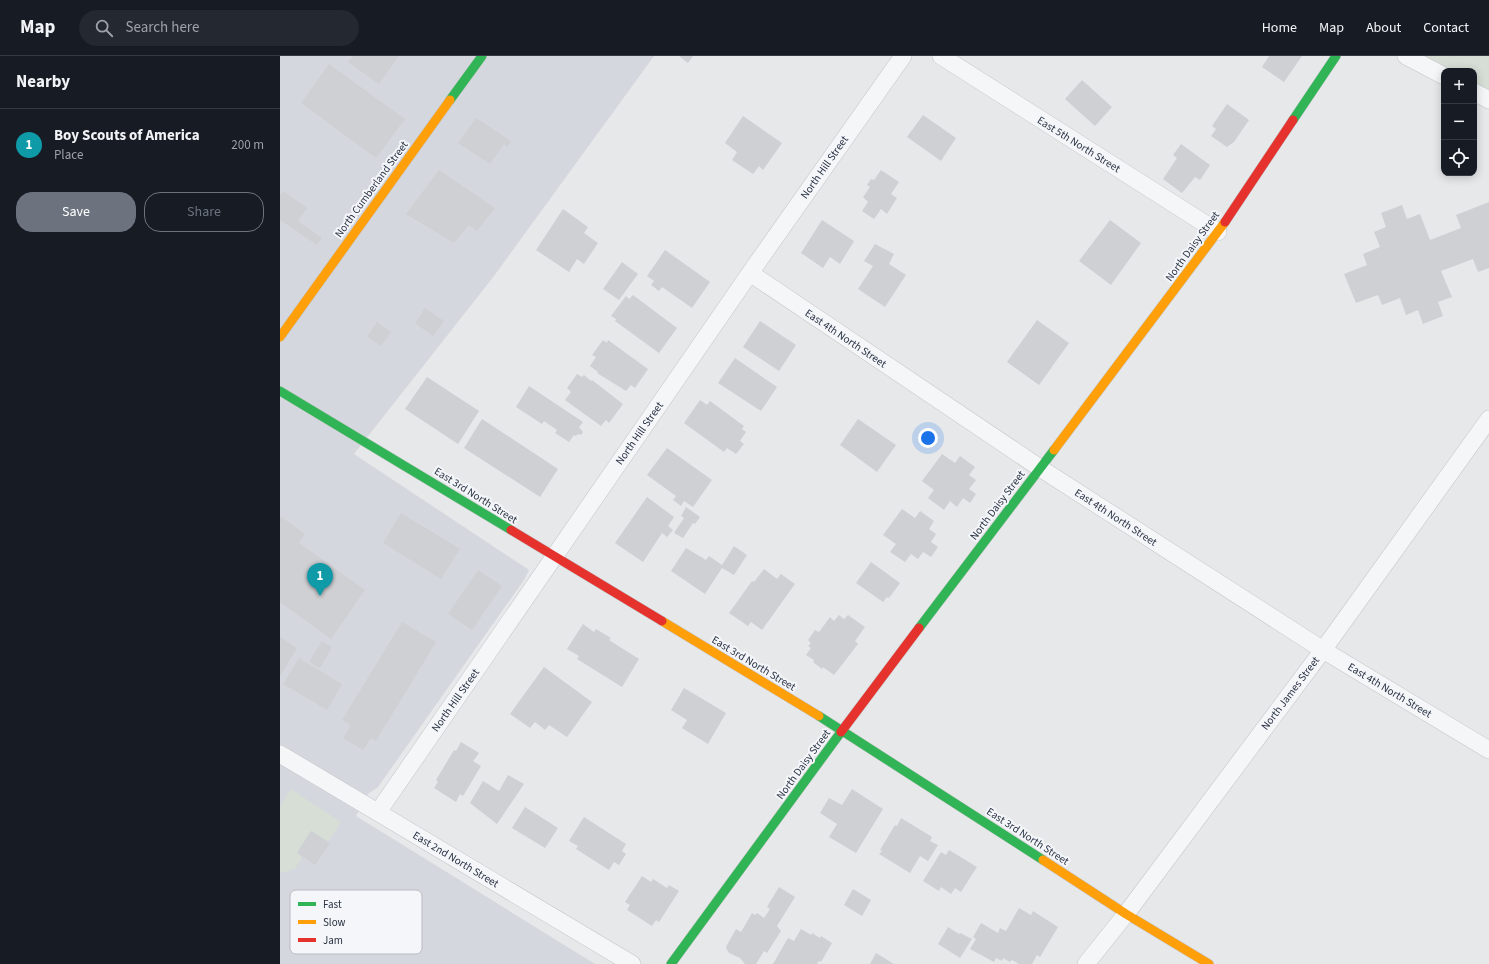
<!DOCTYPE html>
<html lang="en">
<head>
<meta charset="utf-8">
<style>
  :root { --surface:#171b24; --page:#242831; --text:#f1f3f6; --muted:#9ea1a6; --line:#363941; --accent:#6c737f }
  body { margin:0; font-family:"Source Sans 3",sans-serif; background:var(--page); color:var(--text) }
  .controls { position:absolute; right:12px; top:12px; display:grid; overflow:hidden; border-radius:8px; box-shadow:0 2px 10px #0003 }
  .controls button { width:36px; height:36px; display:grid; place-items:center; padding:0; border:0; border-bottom:1px solid var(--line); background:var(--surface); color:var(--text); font:20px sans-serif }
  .you { position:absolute; left:648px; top:382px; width:14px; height:14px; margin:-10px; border:3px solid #fff; border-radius:50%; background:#1a73e8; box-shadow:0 0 0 6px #1a73e833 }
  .badge { display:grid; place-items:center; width:26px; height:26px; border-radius:50%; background:var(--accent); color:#fff; font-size:13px; font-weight:700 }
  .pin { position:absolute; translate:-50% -33px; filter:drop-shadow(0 1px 2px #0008) }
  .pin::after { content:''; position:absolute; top:21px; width:14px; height:12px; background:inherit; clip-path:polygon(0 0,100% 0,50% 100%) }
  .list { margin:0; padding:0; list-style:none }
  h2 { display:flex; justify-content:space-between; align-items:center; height:52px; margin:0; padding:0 16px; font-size:17px }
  h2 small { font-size:13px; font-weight:400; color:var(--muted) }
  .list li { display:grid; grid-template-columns:26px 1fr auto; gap:12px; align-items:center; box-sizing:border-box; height:72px; padding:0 16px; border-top:1px solid var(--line) }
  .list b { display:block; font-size:15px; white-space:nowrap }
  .list p { margin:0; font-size:13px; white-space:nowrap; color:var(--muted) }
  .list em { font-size:13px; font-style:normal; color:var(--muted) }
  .actions { display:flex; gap:8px; padding:12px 16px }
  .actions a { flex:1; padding:9px 0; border:1px solid var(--accent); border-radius:16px; text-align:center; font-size:14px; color:var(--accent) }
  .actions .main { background:var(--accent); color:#fff }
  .icon { flex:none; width:22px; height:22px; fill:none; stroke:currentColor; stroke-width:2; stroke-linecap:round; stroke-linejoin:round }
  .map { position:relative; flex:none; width:1209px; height:908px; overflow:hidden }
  header { display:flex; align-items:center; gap:24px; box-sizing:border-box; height:56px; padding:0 20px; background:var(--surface); border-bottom:1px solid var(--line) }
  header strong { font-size:19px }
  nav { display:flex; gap:22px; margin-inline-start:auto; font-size:14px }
  .search { width:280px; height:36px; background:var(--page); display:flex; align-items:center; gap:10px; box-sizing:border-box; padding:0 14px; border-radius:22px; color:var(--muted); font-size:15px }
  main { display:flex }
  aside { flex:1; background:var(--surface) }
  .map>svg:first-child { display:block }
  .built { fill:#d4d7dd }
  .green { fill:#d6ded6 }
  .building { fill:#ced0d3 }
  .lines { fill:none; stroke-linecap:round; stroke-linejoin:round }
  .street-casing { stroke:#c4c6c8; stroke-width:18 }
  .fast-casing { stroke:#c4c6c8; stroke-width:10 }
  .slow-casing { stroke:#c4c6c8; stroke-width:10 }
  .jam-casing { stroke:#c4c6c8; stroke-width:10 }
  .street { stroke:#f5f6f7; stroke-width:17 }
  .fast { stroke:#30b455; stroke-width:9 }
  .slow { stroke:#ff9f0a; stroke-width:9 }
  .jam { stroke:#e5322d; stroke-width:9 }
  .labels { text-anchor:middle; stroke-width:4; stroke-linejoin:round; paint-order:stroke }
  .street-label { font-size:11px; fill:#2b3445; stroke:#f4f6f9 }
  .key { fill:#f4f6f9; stroke:#b8bcc3; stroke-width:1 }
  .key-label { font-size:11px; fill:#2b3445 }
</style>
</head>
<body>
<header>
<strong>Map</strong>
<div class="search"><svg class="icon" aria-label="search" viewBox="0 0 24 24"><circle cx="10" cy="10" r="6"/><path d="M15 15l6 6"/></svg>Search here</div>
<nav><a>Home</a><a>Map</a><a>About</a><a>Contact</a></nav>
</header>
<main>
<aside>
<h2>Nearby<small></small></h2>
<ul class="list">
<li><span class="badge" style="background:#0f9aa8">1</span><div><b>Boy Scouts of America</b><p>Place</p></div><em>200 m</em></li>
</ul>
<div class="actions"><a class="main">Save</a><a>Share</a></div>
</aside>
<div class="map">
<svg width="1209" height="908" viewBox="0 0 1209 908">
  <rect width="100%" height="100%" fill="#e6e8ea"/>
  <path class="built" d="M0 0H374L214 220 74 398 249 514 244 524 98 731 88 738 76 760 315 908H0Z"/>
  <path class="green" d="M1122 0H1209V50L1194 42V15H1164Z
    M11 733 61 766 48 786 31 775 17 796 23 800 15 813 0 817V750Z"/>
  <path class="building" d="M73 0H119L99 28 68 6Z
    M399 0H413L408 7Z
    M989 0H1022L1004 26 982 11Z
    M49 8 125 63 96 102 21 47Z
    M802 24 832 51 815 70 785 43Z
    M947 48 969 64 954 86 947 91 931 80 936 73 932 70Z
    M643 59 676 82 661 105 627 81Z
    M463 60 502 87 483 114 479 110 473 118 452 104 457 96 445 87Z
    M196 62 231 85 227 91 224 88 210 108 178 87Z
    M901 88 930 109 920 124 915 121 902 137 883 123 897 102 893 99Z
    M159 114 215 152 197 175 189 169 174 187 126 158Z
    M601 114 619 126 611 138 617 142 607 158 601 153 594 163 582 155 588 146 583 141 590 131 587 129 591 123 594 124Z
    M3 135 27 152 18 165 42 182 37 189 0 164V139Z
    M1209 146V212L1198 216 1193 203 1161 215 1172 241 1158 246 1163 260 1143 268 1138 254 1126 259 1120 242 1102 249 1098 239 1076 247 1064 218 1087 209 1083 198 1100 191 1094 176 1106 171 1101 157 1122 149 1127 163 1140 158 1150 184 1181 172 1176 159Z
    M283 153 308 171 304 177 318 187 304 208 297 203 289 216 256 194Z
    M542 164 574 185 560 208 550 201 543 212 521 197Z
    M830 164 861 187 831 229 799 205Z
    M595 188 614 198 609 208 626 219 605 251 578 233 593 210 584 205Z
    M385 194 430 226 412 252 382 231 379 235 371 229 374 225 367 220Z
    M342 206 358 218 339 244 323 233Z
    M353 239 397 272 379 297 335 265 336 263 331 260 346 240 349 243Z
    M145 252 164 265 153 280 135 267Z
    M757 264 789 287 759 329 727 306Z
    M480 265 516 289 499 315 463 291Z
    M97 266 111 276 101 290 87 281Z
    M323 284 327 287 328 284 368 313 355 332 351 329 346 335 317 317 318 316 310 310 316 301 312 299Z
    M455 302 497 331 481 355 438 327Z
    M297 318 302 321 304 319 311 325 312 324 343 348 329 367 326 364 321 370 285 344 291 336 287 332Z
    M147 321 199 355 178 388 125 353Z
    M249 330 303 366 299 371 303 376 301 379 298 378 296 380 294 379 289 386 275 377 277 374 264 365 262 368 236 351Z
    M420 344 427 349 430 345 464 370 462 373 466 376 460 385 464 388 456 398 447 392 444 396 404 367Z
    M202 363 278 413 260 441 184 392Z
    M578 363 616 389 597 416 560 389Z
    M387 392 432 424 413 451 404 445 401 450 393 444 396 440 367 419Z
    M662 398 675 407 680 400 695 411 689 419 696 424 689 433 696 438 690 447 683 442 677 451 670 445 664 454 648 442 654 434 642 425Z
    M367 441 394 461 388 470 393 474 387 481 382 477 363 506 335 487Z
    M406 451 420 461 415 468 413 467 403 482 394 477 404 462 401 460Z
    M622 453 635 462 640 455 654 465 649 473 656 478 651 486 658 491 651 501 643 496 638 503 631 498 625 506 610 496 616 488 603 479Z
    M121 457 180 493 161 523 103 487Z
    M0 460 25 478 19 487 85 534 51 583 0 546Z
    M454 490 467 499 454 519 442 512 425 538 391 515 406 492 426 504 429 500 442 509Z
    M591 506 620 527 609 542 607 541 603 546 576 527Z
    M484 513 497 523 501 518 515 528 482 574 471 566 468 570 449 557 472 525 474 526Z
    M198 514 222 530 192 574 168 558Z
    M559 559 564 563 568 559 585 571 575 585 578 588 554 619 543 611 542 613 533 606 534 604 526 599 531 592 528 590 531 587 528 584 535 574 539 576 550 561 554 565Z
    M122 566 156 586 96 685 91 682 83 694 63 682 71 670 62 664Z
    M303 568 314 576 316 573 331 582 329 584 359 603 342 631 297 603 299 600 287 593Z
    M0 581 17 592 0 620Z
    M42 585 52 591 40 612 29 606Z
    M19 602 62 628 47 654 3 628Z
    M264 611 312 646 287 681 269 669 265 674 255 666 250 672 230 658Z
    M404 632 446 657 428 688 402 672 407 664 391 654Z
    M181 686 199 697 193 705 201 710 183 740 180 738 176 746 154 732 158 726 156 724 174 694 176 695Z
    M228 719 244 728 217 768 190 747 203 725 219 735Z
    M572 733 603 753 576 797 549 781 557 768 540 757 549 742 562 749Z
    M245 751 278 772 265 792 232 772Z
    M304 761 346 788 342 795 346 798 339 809 334 806 329 814 296 793 298 790 289 785Z
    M621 762 652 781 650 785 658 789 648 805 640 800 630 817 599 798 602 795 600 794 615 769 617 770Z
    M31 775 50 787 35 809 17 797Z
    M669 794 697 811 681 836 675 832 671 838 661 831 659 835 643 825 661 796 666 799Z
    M362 820 371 826 373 823 387 832 389 829 399 835 379 866 376 864 372 870 347 854 350 849 345 846Z
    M499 831 515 841 497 870 501 875 487 897 484 895 476 908H465L460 902 449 897 446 892 447 889 456 873 461 876 472 857 475 859 477 857 484 862 490 853 487 851Z
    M573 833 591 844 582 860 564 849Z
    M739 852 751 859 753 855 778 871 760 901 757 899 752 908H739L732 904 730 906 723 902 722 905 716 902 714 906 690 893 696 883 693 881 701 867 718 877 720 872 726 875Z
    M668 871 679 878 680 877 692 883 680 902 658 888Z
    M521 873 531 879 532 877 540 882 541 880 552 887 541 906 539 905 537 908H493L508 882 514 885Z
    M596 897 614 908H590Z"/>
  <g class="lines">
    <g class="street-casing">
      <path id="street" d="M661 0 938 176
        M1126 0 1164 20
        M1194 36 1209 44
        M470 217 760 412 1043 594 1209 694
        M0 698 352 908
        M98 756 470 217 623 0
        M806 908 846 858 1043 594 1209 363"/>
    </g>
    <g class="fast-casing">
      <path id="fast" d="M170 44 202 0
        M1013 64 1056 0
        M0 335 231 474
        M639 572 774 394
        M539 660 763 804
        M391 908 561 676"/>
    </g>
    <g class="slow-casing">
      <path id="slow" d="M0 281 170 44
        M774 394 945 166
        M382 565 539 660
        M763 804 846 858 929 908"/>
    </g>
    <g class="jam-casing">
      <path id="jam" d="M945 166 1013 64
        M231 474 382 565
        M561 676 639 572"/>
    </g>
    <use href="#street" class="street"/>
    <use href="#fast" class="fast"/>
    <use href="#slow" class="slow"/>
    <use href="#jam" class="jam"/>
  </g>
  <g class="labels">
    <g class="street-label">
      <text transform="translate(799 88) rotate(32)" y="4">East 5th North Street</text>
      <text transform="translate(544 111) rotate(-55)" y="4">North Hill Street</text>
      <text transform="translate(91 133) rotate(-54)" y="4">North Cumberland Street</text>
      <text transform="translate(912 190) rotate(-54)" y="4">North Daisy Street</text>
      <text transform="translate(566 282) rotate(34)" y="4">East 4th North Street</text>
      <text transform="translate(359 377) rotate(-55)" y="4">North Hill Street</text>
      <text transform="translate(196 439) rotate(32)" y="4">East 3rd North Street</text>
      <text transform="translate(717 449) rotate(-53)" y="4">North Daisy Street</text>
      <text transform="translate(836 461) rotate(33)" y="4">East 4th North Street</text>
      <text transform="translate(474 607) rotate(31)" y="4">East 3rd North Street</text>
      <text transform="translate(1110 634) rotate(31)" y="4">East 4th North Street</text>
      <text transform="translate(1010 637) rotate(-53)" y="4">North James Street</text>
      <text transform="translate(175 644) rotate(-55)" y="4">North Hill Street</text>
      <text transform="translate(523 708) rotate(-54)" y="4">North Daisy Street</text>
      <text transform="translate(748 780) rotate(33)" y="4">East 3rd North Street</text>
      <text transform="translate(176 803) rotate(31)" y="4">East 2nd North Street</text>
    </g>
  </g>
  <rect x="10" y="834" width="132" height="64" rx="6" class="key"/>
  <rect x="18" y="846" width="18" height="4" fill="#30b455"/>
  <rect x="18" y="864" width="18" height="4" fill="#ff9f0a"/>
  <rect x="18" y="882" width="18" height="4" fill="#e5322d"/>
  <g class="key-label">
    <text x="43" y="852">Fast</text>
    <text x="43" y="870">Slow</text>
    <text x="43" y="888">Jam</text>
  </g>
</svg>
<div class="controls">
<button>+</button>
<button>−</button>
<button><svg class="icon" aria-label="locate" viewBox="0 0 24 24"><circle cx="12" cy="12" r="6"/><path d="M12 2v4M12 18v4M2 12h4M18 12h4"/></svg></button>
</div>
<div class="you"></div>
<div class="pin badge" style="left:40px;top:540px;background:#0f9aa8">1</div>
</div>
</main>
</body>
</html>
